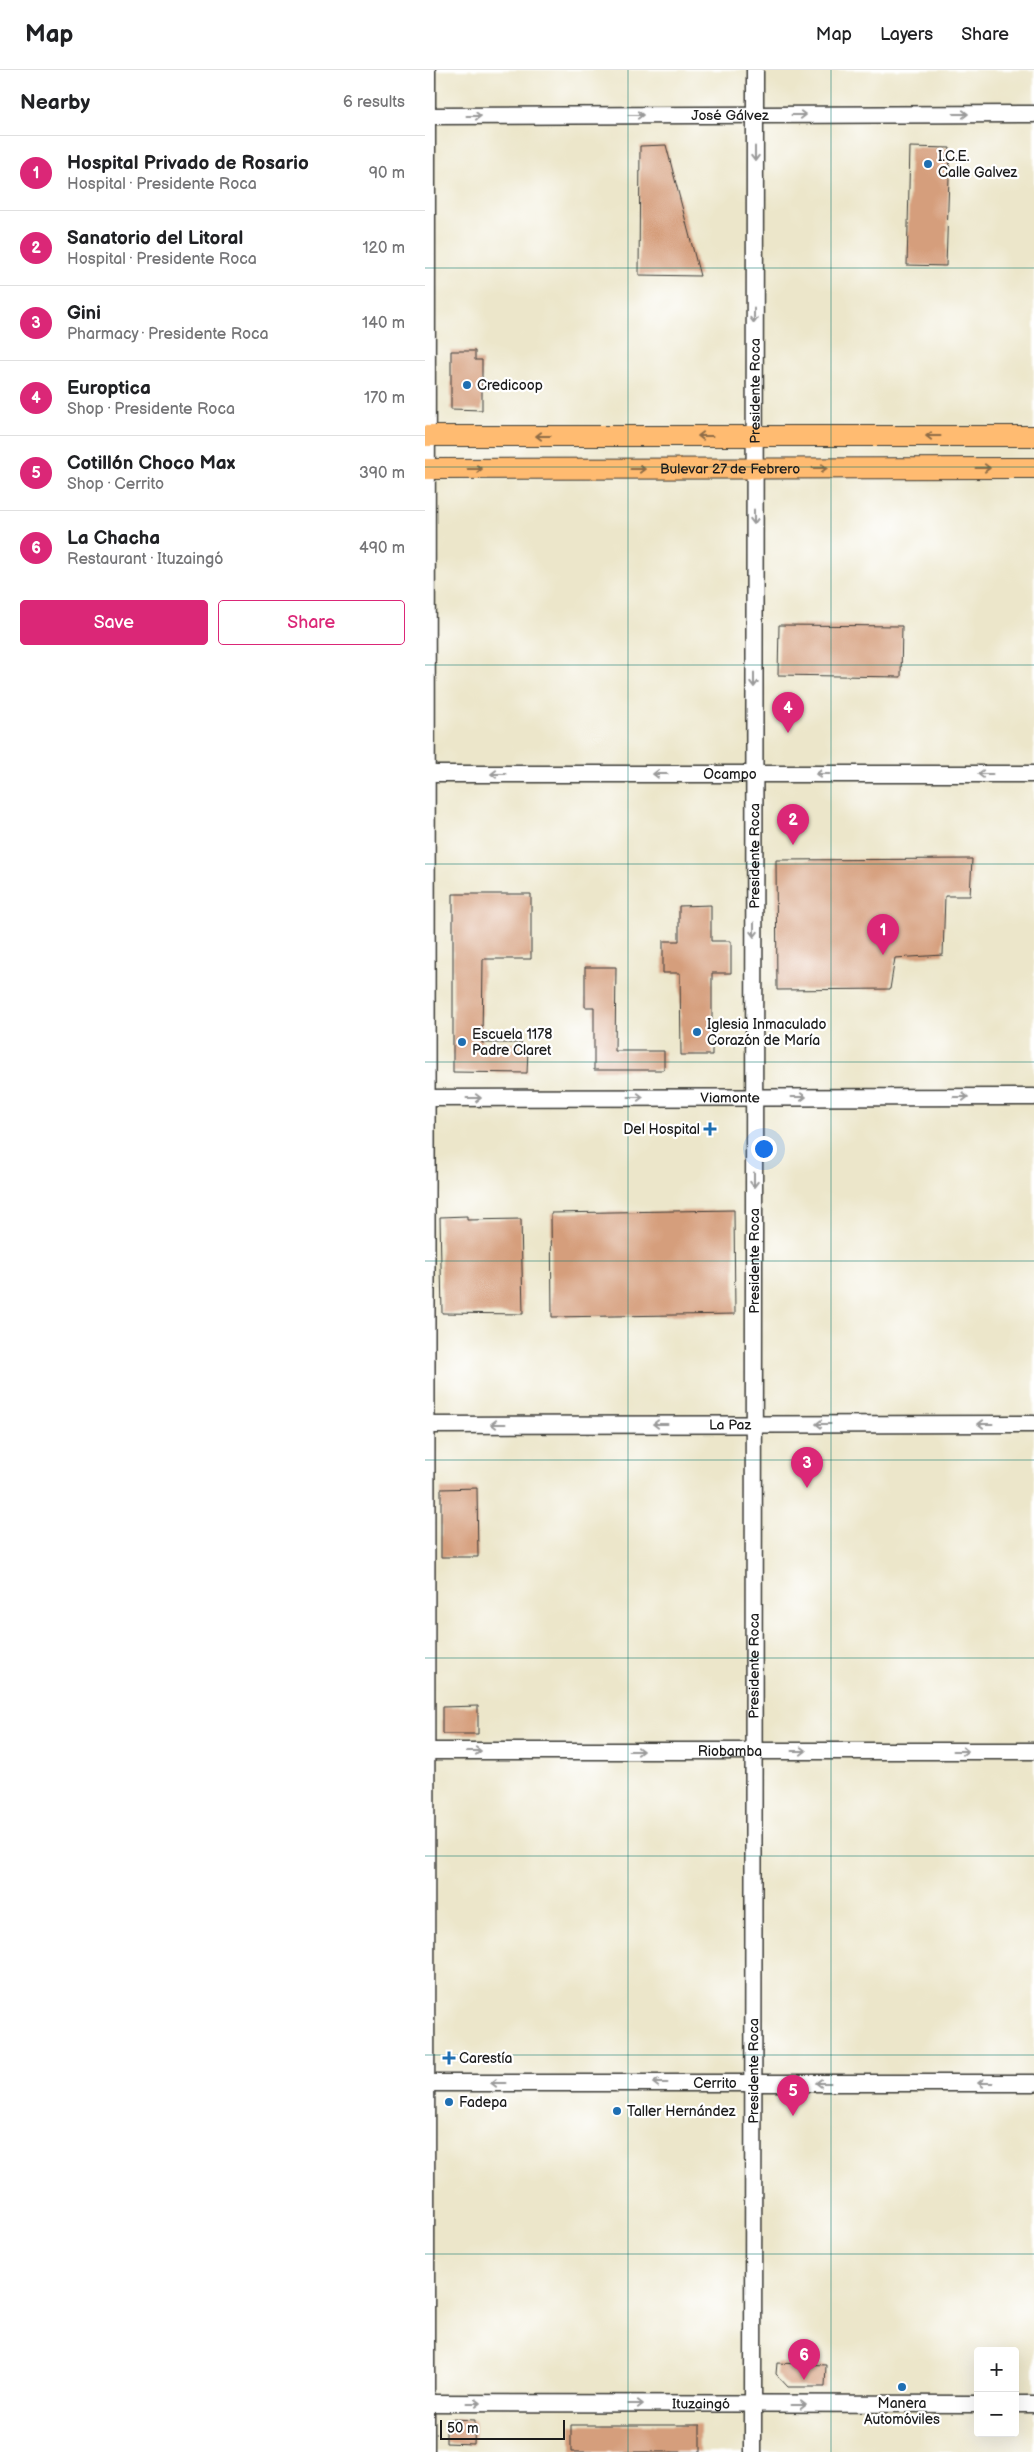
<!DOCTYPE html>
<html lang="en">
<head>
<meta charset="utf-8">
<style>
  :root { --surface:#fff; --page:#f6f6f6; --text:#202124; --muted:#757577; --line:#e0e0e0; --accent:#db2777 }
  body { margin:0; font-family:"Balsamiq Sans",sans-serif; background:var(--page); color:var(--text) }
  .controls { position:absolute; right:15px; bottom:15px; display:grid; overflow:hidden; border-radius:5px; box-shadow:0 5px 20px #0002 }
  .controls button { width:45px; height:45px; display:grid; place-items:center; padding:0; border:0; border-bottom:1px solid var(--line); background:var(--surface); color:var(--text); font:25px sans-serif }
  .scale { position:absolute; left:15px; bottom:12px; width:125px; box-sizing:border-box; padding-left:5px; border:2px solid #1c1c1c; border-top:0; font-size:14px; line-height:18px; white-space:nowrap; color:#1c1c1c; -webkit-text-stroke:4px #fff; paint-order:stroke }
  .you { position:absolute; left:338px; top:1078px; width:18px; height:18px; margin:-12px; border:4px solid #fff; border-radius:50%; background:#1a73e8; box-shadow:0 0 0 8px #1a73e833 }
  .badge { display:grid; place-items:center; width:32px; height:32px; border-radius:50%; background:var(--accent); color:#fff; font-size:16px; font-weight:700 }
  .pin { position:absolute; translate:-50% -41px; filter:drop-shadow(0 1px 2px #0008) }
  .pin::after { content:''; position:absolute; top:26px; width:18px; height:15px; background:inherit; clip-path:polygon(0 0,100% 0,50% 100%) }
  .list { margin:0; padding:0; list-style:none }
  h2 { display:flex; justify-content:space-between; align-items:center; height:65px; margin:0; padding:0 20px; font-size:21px }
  h2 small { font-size:16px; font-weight:400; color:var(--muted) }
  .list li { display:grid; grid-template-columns:32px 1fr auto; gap:15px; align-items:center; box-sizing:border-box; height:75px; padding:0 20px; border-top:1px solid var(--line) }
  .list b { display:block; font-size:19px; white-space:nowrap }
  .list p { margin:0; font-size:16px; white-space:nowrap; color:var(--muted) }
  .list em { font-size:16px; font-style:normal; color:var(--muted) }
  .actions { display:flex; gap:10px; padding:15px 20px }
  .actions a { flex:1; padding:11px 0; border:1px solid var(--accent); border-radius:5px; text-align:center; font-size:18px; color:var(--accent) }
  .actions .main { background:var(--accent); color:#fff }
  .map { position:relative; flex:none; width:609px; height:2382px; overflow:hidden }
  header { display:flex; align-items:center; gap:30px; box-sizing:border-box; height:70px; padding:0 25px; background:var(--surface); border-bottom:1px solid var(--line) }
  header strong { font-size:24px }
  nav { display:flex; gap:28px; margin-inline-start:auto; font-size:18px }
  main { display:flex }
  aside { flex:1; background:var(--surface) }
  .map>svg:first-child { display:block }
  .building { fill:#d59e7c }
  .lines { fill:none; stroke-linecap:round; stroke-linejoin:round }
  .minor-casing { stroke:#3b3a36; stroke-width:19 }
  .major-casing { stroke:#3b3a36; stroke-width:22 }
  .minor { stroke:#fff; stroke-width:16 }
  .major { stroke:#ffbb71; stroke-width:20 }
  .oneway { stroke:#999 }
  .oneway2 { stroke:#8e6c46 }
  .grid { fill:none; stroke:#0f766e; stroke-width:1; stroke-opacity:0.55 }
  .poi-dot { fill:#1f6fb2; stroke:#fff; stroke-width:2 }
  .labels { text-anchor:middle; stroke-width:4.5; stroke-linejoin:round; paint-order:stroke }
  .street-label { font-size:14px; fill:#1c1c1c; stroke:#fff }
  .poi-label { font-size:14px; fill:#1c1c1c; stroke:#fff; text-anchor:start }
</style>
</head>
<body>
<header>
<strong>Map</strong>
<nav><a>Map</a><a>Layers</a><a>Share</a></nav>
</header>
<main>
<aside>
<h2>Nearby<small>6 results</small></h2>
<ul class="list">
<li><span class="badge">1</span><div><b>Hospital Privado de Rosario</b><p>Hospital · Presidente Roca</p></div><em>90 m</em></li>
<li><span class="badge">2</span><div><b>Sanatorio del Litoral</b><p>Hospital · Presidente Roca</p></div><em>120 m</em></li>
<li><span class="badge">3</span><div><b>Gini</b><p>Pharmacy · Presidente Roca</p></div><em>140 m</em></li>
<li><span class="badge">4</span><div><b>Europtica</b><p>Shop · Presidente Roca</p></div><em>170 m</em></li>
<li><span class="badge">5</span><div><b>Cotillón Choco Max</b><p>Shop · Cerrito</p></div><em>390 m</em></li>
<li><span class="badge">6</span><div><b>La Chacha</b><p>Restaurant · Ituzaingó</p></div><em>490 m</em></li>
</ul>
<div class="actions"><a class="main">Save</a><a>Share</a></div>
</aside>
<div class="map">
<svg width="609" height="2382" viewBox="0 0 609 2382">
  <rect width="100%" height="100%" fill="#fff"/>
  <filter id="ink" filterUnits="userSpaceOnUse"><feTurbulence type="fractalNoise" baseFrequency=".02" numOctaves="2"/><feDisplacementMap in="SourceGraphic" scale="10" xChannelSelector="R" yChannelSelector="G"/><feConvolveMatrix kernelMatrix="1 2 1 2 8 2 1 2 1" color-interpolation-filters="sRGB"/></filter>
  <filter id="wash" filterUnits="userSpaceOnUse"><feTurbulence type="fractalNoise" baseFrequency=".0096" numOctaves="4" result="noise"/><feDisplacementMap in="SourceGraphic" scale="20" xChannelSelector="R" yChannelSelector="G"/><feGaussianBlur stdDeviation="1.12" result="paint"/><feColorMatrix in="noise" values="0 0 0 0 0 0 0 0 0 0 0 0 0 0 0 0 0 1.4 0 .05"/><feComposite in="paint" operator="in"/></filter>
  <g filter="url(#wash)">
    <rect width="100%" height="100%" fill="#ece6ca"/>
    <g id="blocks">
      <path class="building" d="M241 75 275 206 214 205 215 76Z
        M485 77 525 78 521 196 482 195Z
        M26 281H50V290H57V340L26 339Z
        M354 555 477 556 476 607 353 605Z
        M547 789 545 826H520L518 885 470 888 465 919 352 920 351 790Z
        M28 824H106V889H58L57 973H97V979H103L102 1003 28 1002Z
        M286 835V871H306V903H287V985H256L255 903H238V871H254V836Z
        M160 897H191L190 981H239V1000H169V937H160Z
        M309 1140 310 1244 127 1247 126 1143Z
        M42 1146V1150L96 1149 98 1244 17 1243 15 1147Z
        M52 1418 53 1487H16V1419Z
        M53 1636V1664H17V1637Z
        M352 2293 401 2295 400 2317H363L351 2304Z
        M26 2349 50 2350 49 2374 21 2373V2355Z
        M146 2355H275V2382H146Z"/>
    </g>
  </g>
  <g filter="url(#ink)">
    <use href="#blocks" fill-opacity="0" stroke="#3b3a36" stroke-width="1"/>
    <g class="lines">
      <g class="minor-casing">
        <g id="minor">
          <path id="s1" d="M0 46 609 44"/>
          <path id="s2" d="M0 704H609"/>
          <path id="s3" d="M0 1028 609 1027"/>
          <path id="s4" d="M0 1355 609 1354"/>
          <path id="s5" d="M0 1681H609"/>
          <path id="s6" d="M0 2013H609"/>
          <path id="s7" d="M0 2333 553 2334"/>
          <path d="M590 2334H609"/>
          <path d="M1 2382 2 0"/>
          <path id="s8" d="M328 2382 330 0"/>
        </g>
      </g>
      <g class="major-casing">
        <g id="major">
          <path d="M0 366H609"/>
          <path id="s9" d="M0 399 609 398"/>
        </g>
      </g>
      <use href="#minor" class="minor"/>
      <use href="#major" class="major"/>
    </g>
    <defs><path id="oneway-shaft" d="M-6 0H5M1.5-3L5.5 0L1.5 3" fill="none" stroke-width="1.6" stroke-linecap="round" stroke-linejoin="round" transform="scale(1.25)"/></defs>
    <g class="oneway">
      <use href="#oneway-shaft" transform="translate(536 44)"/>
      <use href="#oneway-shaft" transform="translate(211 45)"/>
      <use href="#oneway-shaft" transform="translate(374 45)"/>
      <use href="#oneway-shaft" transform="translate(49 46)"/>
      <use href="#oneway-shaft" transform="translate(330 84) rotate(90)"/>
      <use href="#oneway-shaft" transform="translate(329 246) rotate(90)"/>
      <use href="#oneway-shaft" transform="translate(329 447) rotate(90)"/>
      <use href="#oneway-shaft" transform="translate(329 610) rotate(90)"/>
      <use href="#oneway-shaft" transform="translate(73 704) rotate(180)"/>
      <use href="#oneway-shaft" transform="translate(235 704) rotate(180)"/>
      <use href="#oneway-shaft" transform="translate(398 704) rotate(180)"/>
      <use href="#oneway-shaft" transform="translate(560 704) rotate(180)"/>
      <use href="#oneway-shaft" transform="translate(329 860) rotate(90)"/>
      <use href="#oneway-shaft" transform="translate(211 1027)"/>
      <use href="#oneway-shaft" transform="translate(374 1027)"/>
      <use href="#oneway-shaft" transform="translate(536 1027)"/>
      <use href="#oneway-shaft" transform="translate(49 1028)"/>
      <use href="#oneway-shaft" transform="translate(329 1110) rotate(90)"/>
      <use href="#oneway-shaft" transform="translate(73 1354) rotate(180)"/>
      <use href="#oneway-shaft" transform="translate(235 1354) rotate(180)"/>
      <use href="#oneway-shaft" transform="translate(398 1354) rotate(180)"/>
      <use href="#oneway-shaft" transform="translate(560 1354) rotate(180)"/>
      <use href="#oneway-shaft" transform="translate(49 1681)"/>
      <use href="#oneway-shaft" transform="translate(211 1681)"/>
      <use href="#oneway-shaft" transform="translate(374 1681)"/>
      <use href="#oneway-shaft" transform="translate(536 1681)"/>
      <use href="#oneway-shaft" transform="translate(73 2013) rotate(-180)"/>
      <use href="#oneway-shaft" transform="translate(235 2013) rotate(-180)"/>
      <use href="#oneway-shaft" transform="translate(398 2013) rotate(-180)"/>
      <use href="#oneway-shaft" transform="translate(560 2013) rotate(-180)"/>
      <use href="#oneway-shaft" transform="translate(49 2333)"/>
      <use href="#oneway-shaft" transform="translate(211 2334)"/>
      <use href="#oneway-shaft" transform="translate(374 2335)"/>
    </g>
    <g class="oneway2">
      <use href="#oneway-shaft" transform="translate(118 366) rotate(180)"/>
      <use href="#oneway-shaft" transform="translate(280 366) rotate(180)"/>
      <use href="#oneway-shaft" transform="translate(508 366) rotate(180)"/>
      <use href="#oneway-shaft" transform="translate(395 398)"/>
      <use href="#oneway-shaft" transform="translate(558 398)"/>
      <use href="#oneway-shaft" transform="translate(50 399)"/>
      <use href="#oneway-shaft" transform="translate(213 399)"/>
    </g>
  </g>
  <path class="grid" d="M203 0V2382M406 0V2382M0 198H609M0 397H609M0 595H609M0 794H609M0 992H609M0 1191H609M0 1390H609M0 1588H609M0 1786H609M0 1985H609M0 2184H609"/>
  <g class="poi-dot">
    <circle cx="503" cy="94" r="5"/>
    <circle cx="42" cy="315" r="5"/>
    <circle cx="272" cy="962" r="5"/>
    <circle cx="37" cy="972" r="5"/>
    <path d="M282.5 1051.5h5v5h5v5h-5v5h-5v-5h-5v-5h5z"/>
    <path d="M21.5 1980.5h5v5h5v5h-5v5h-5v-5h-5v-5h5z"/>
    <circle cx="24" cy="2032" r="5"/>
    <circle cx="192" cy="2041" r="5"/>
    <circle cx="477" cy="2317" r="5"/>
  </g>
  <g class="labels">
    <g class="street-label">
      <text dy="5" stroke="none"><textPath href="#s1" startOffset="305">José Gálvez</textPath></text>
      <text dy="5" stroke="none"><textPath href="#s8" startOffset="2061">Presidente Roca</textPath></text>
      <text dy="5" stroke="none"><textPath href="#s9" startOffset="305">Bulevar 27 de Febrero</textPath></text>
      <text dy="5" stroke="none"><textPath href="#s2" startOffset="305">Ocampo</textPath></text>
      <text dy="5" stroke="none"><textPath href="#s8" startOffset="1596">Presidente Roca</textPath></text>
      <text dy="5" stroke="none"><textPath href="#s3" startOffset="305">Viamonte</textPath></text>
      <text dy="5" stroke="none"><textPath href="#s8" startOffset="1191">Presidente Roca</textPath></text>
      <text dy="5" stroke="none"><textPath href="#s4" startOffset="305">La Paz</textPath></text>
      <text dy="5" stroke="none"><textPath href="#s8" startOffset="786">Presidente Roca</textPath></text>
      <text dy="5" stroke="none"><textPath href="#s5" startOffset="305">Riobamba</textPath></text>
      <text dy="5" stroke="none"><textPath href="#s8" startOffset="381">Presidente Roca</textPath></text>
      <text dy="5" stroke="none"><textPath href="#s6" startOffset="290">Cerrito</textPath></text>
      <text dy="5" stroke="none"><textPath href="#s7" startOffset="276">Ituzaingó</textPath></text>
    </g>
    <g class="poi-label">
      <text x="513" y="91">I.C.E.<tspan x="513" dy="16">Calle Galvez</tspan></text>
      <text x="52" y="320">Credicoop</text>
      <text x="282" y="959">Iglesia Inmaculado<tspan x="282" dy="16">Corazón de María</tspan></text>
      <text x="47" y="969">Escuela 1178<tspan x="47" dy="16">Padre Claret</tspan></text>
      <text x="275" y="1064" text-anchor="end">Del Hospital</text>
      <text x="34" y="1993">Carestía</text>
      <text x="34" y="2037">Fadepa</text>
      <text x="202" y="2046">Taller Hernández</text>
      <text x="477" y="2338" text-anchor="middle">Manera<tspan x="477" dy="16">Automóviles</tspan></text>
    </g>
  </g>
</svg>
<div class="controls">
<button>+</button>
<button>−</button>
</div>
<div class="scale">50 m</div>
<div class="you"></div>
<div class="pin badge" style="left:458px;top:885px">1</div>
<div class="pin badge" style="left:368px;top:775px">2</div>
<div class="pin badge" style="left:382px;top:1418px">3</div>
<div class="pin badge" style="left:363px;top:663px">4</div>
<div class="pin badge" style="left:368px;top:2046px">5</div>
<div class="pin badge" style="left:379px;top:2310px">6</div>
</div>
</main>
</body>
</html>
